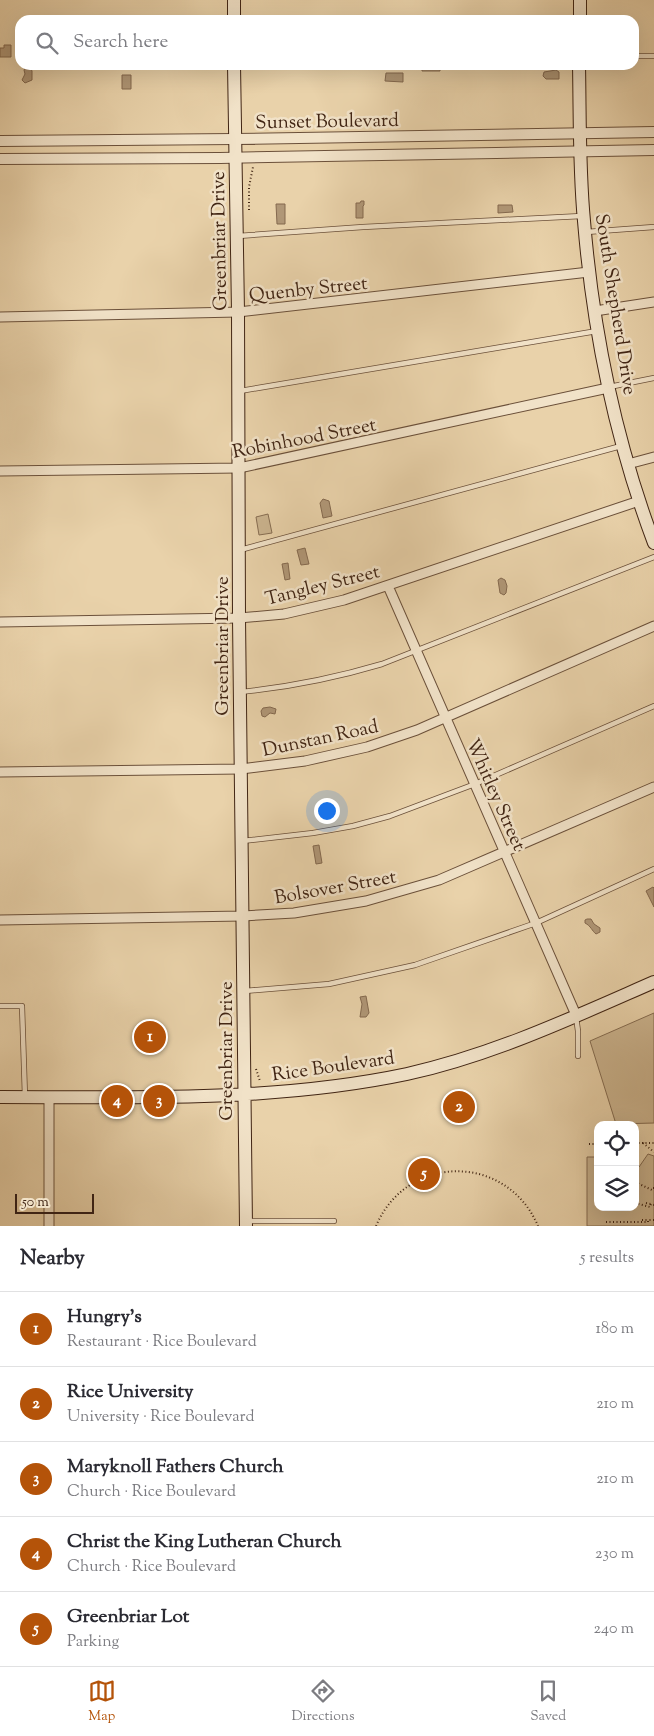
<!DOCTYPE html>
<html lang="en">
<head>
<meta charset="utf-8">
<style>
  :root { --surface:#fff; --page:#f2f2f3; --text:#2b2b33; --muted:#7c7c81; --line:#e1e1e2; --accent:#b45309 }
  body { margin:0; font-family:"Sorts Mill Goudy",serif; background:var(--page); color:var(--text) }
  .controls { position:absolute; right:15px; bottom:15px; display:grid; overflow:hidden; border-radius:10px; box-shadow:0 5px 20px #0002 }
  .controls button { width:45px; height:45px; display:grid; place-items:center; padding:0; border:0; border-bottom:1px solid var(--line); background:var(--surface); color:var(--text); font:25px sans-serif }
  .scale { position:absolute; left:15px; bottom:12px; width:79px; box-sizing:border-box; padding-left:5px; border:2px solid #412514; border-top:0; font-size:14px; line-height:18px; white-space:nowrap; color:#412514; -webkit-text-stroke:4px #f1e2c8; paint-order:stroke }
  .you { position:absolute; left:326px; top:810px; width:18px; height:18px; margin:-12px; border:4px solid #fff; border-radius:50%; background:#1a73e8; box-shadow:0 0 0 8px #1a73e833 }
  .badge { display:grid; place-items:center; width:32px; height:32px; border-radius:50%; background:var(--accent); color:#fff; font-size:16px; font-weight:700 }
  .pin { position:absolute; translate:-50% -50%; border:2px solid #fff; box-shadow:0 1px 5px #0006 }
  .list { margin:0; padding:0; list-style:none }
  h2 { display:flex; justify-content:space-between; align-items:center; height:65px; margin:0; padding:0 20px; font-size:21px }
  h2 small { font-size:16px; font-weight:400; color:var(--muted) }
  .list li { display:grid; grid-template-columns:32px 1fr auto; gap:15px; align-items:center; box-sizing:border-box; height:75px; padding:0 20px; border-top:1px solid var(--line) }
  .list b { display:block; font-size:19px; white-space:nowrap }
  .list p { margin:0; font-size:16px; white-space:nowrap; color:var(--muted) }
  .list em { font-size:16px; font-style:normal; color:var(--muted) }
  .icon { flex:none; width:28px; height:28px; fill:none; stroke:currentColor; stroke-width:2; stroke-linecap:round; stroke-linejoin:round }
  .map { position:relative; flex:none; width:654px; height:1226px; overflow:hidden }
  .search { position:absolute; background:var(--surface); box-shadow:0 5px 20px #0002; left:15px; right:15px; top:15px; height:55px; display:flex; align-items:center; gap:12px; box-sizing:border-box; padding:0 18px; border-radius:15px; color:var(--muted); font-size:19px }
  .sheet { height:440px; background:var(--surface) }
  nav { display:flex; justify-content:space-around; align-items:center; box-sizing:border-box; height:70px; border-top:1px solid var(--line); background:var(--surface); font-size:14px; color:var(--muted) }
  nav a { display:grid; justify-items:center; gap:2px }
  nav .on { color:var(--accent) }
  .map>svg:first-child { display:block }
  .green { fill:#ccb590; stroke:#866d52 }
  .water { fill:#b09777; stroke:#84694f }
  .lines { fill:none; stroke-linecap:round; stroke-linejoin:round }
  .service-casing { stroke:#6b503a; stroke-width:6 }
  .minor-casing { stroke:#6b503a; stroke-width:11 }
  .tertiary-casing { stroke:#6b503a; stroke-width:12 }
  .secondary-casing { stroke:#412514; stroke-width:14 }
  .path { stroke:#412514; stroke-width:2; stroke-dasharray:1 2.5; stroke-linecap:butt }
  .service { stroke:#f1e2c8; stroke-width:4.5 }
  .minor { stroke:#f1e2c8; stroke-width:9 }
  .tertiary { stroke:#f1e2c8; stroke-width:10 }
  .secondary { stroke:#f1e2c8; stroke-width:12 }
  .labels { text-anchor:middle; stroke-width:5; stroke-linejoin:round; paint-order:stroke }
  .street-label { font-size:19px; fill:#412514; stroke:#f1e2c8 }
</style>
</head>
<body>
<div class="map">
<svg width="654" height="1226" viewBox="0 0 654 1226">
  <rect width="100%" height="100%" fill="#e9d2aa"/>
  <filter id="stains"><feTurbulence type="fractalNoise" baseFrequency=".004" numOctaves="4"/><feColorMatrix values="0 0 0 0 .2 0 0 0 0 .09 0 0 0 0 .02 0 0 0 .5 -.17"/></filter>
  <radialGradient id="worn" r=".72"><stop offset=".6" stop-color="#630" stop-opacity="0"/><stop offset="1" stop-color="#630" stop-opacity=".3"/></radialGradient>
  <path class="green" d="M268 514 272 533 259 535 256 517Z
    M654 1013V1123L616 1124 590 1041Z
    M648 1154 654 1156V1226H587V1157H598V1207H635V1165L639 1167Z"/>
  <path class="water" d="M4 45H11V57H0V48H4Z
    M422 65H440V71H422Z
    M25 68 31 69 32 71V80L25 83 22 80 25 74 24 70Z
    M556 70 559 72V79H546L543 76 544 72Z
    M386 73H403V82L385 81Z
    M122 75H131V89H122Z
    M361 201H364V205L363 206V218H356V203H360Z
    M276 204H285V224H277Z
    M498 205H512L513 212 498 213Z
    M323 499 329 501 332 516 323 518 320 503Z
    M305 548 309 564 301 565 297 550Z
    M288 563 290 579 285 580 282 564Z
    M501 578 505 580 507 586 506 593 504 595 500 593 498 580Z
    M270 707 276 709 275 714 270 713 265 717 262 716 261 711 263 708Z
    M319 845 322 863 316 864 313 846Z
    M653 887 654 888V907L646 891Z
    M587 919H591L594 924 600 928V932L596 934C592 931 591 926 585 923V920Z
    M366 996 369 1013 366 1017H360L362 1004 360 997Z"/>
  <g class="lines">
    <g class="service-casing">
      <path id="service" d="M634 56H654
        M586 232 654 227
        M238 236 363 227 582 216
        M609 387 654 378
        M240 391 597 331
        M240 550 621 446
        M241 692C289 687 335 678 382 664L654 557
        M242 841 313 833 353 826 390 816 475 784 654 706
        M245 991 329 984 415 965 536 923 654 869
        M0 1006H22L25 1097
        M576 1017 578 1031V1056
        M247 1221H334"/>
    </g>
    <g class="minor-casing">
      <path id="minor" d="M595 311 654 302
        M0 317 238 312 589 272
        M628 464 654 457
        M0 471 239 468 608 388
        M388 586 576 1015
        M0 622 239 618 284 614 344 600 639 501
        M0 772 241 769 305 761 367 747 417 730 654 626
        M0 920 243 916 294 913 366 901 439 880 654 787
        M49 1097V1226"/>
    </g>
    <g class="tertiary-casing">
      <path id="tertiary" d="M0 141 234 139 654 132
        M0 159 220 158 654 150"/>
    </g>
    <g class="secondary-casing">
      <path id="secondary" d="M234 0V20
        M580 20V0
        M234 65 238 312 239 618 246 1226
        M579 65C580 117 579 169 584 221 593 331 615 439 654 543
        M0 1097C135 1097 274 1102 407 1074 493 1055 574 1017 654 982"/>
    </g>
    <path class="path" d="M249 210V187L253 167
      M256 1069 260 1081
      M635 1143H654
      M643 1143 654 1152
      M589 1144H598
      M635 1182 654 1191
      M653 1188H654
      M635 1203 650 1207 651 1204 654 1205
      M646 1203 651 1204
      M642 1220H648
      M606 1222H648V1220H654
      M376 1226C407 1153 507 1153 538 1226"/>
    <use href="#service" class="service"/>
    <use href="#minor" class="minor"/>
    <use href="#tertiary" class="tertiary"/>
    <use href="#secondary" class="secondary"/>
  </g>
  <g class="labels">
    <g class="street-label">
      <text transform="translate(327 120) rotate(-1)" y="7">Sunset Boulevard</text>
      <text transform="translate(218 241) rotate(-91)" y="7">Greenbriar Drive</text>
      <text transform="translate(308 288) rotate(-6)" y="7">Quenby Street</text>
      <text transform="translate(617 304) rotate(81)" y="7">South Shepherd Drive</text>
      <text transform="translate(304 437) rotate(-11)" y="7">Robinhood Street</text>
      <text transform="translate(322 584) rotate(-14)" y="7">Tangley Street</text>
      <text transform="translate(221 646) rotate(-90)" y="7">Greenbriar Drive</text>
      <text transform="translate(320 737) rotate(-12)" y="7">Dunstan Road</text>
      <text transform="translate(497 794) rotate(66)" y="7">Whitley Street</text>
      <text transform="translate(335 886) rotate(-10)" y="7">Bolsover Street</text>
      <text transform="translate(225 1051) rotate(-90)" y="7">Greenbriar Drive</text>
      <text transform="translate(333 1065) rotate(-8)" y="7">Rice Boulevard</text>
    </g>
  </g>
  <rect width="100%" height="100%" filter="url(#stains)"/>
  <rect width="100%" height="100%" fill="url(#worn)"/>
</svg>
<div class="controls">
<button><svg class="icon" aria-label="locate" viewBox="0 0 24 24"><circle cx="12" cy="12" r="6"/><path d="M12 2v4M12 18v4M2 12h4M18 12h4"/></svg></button>
<button><svg class="icon" aria-label="layers" viewBox="0 0 24 24"><path d="M12 4l9 5-9 5-9-5zM3 14l9 5 9-5"/></svg></button>
</div>
<div class="scale">50 m</div>
<div class="you"></div>
<div class="pin badge" style="left:150px;top:1037px">1</div>
<div class="pin badge" style="left:459px;top:1107px">2</div>
<div class="pin badge" style="left:159px;top:1101px">3</div>
<div class="pin badge" style="left:117px;top:1101px">4</div>
<div class="pin badge" style="left:424px;top:1174px">5</div>
<div class="search"><svg class="icon" aria-label="search" viewBox="0 0 24 24"><circle cx="10" cy="10" r="6"/><path d="M15 15l6 6"/></svg>Search here</div>
</div>
<section class="sheet">
<h2>Nearby<small>5 results</small></h2>
<ul class="list">
<li><span class="badge">1</span><div><b>Hungry's</b><p>Restaurant · Rice Boulevard</p></div><em>180 m</em></li>
<li><span class="badge">2</span><div><b>Rice University</b><p>University · Rice Boulevard</p></div><em>210 m</em></li>
<li><span class="badge">3</span><div><b>Maryknoll Fathers Church</b><p>Church · Rice Boulevard</p></div><em>210 m</em></li>
<li><span class="badge">4</span><div><b>Christ the King Lutheran Church</b><p>Church · Rice Boulevard</p></div><em>230 m</em></li>
<li><span class="badge">5</span><div><b>Greenbriar Lot</b><p>Parking</p></div><em>240 m</em></li>
</ul>
</section>
<nav>
<a class="on"><svg class="icon" aria-label="map" viewBox="0 0 24 24"><path d="M3 6l6-2 6 2 6-2v14l-6 2-6-2-6 2zM9 4v14M15 6v14"/></svg>Map</a>
<a><svg class="icon" aria-label="directions" viewBox="0 0 24 24"><path d="M12 3l9 9-9 9-9-9zM9 14v-3h6M13 9l2 2-2 2"/></svg>Directions</a>
<a><svg class="icon" aria-label="saved" viewBox="0 0 24 24"><path d="M7 4h10v16l-5-4-5 4z"/></svg>Saved</a>
</nav>
</body>
</html>
